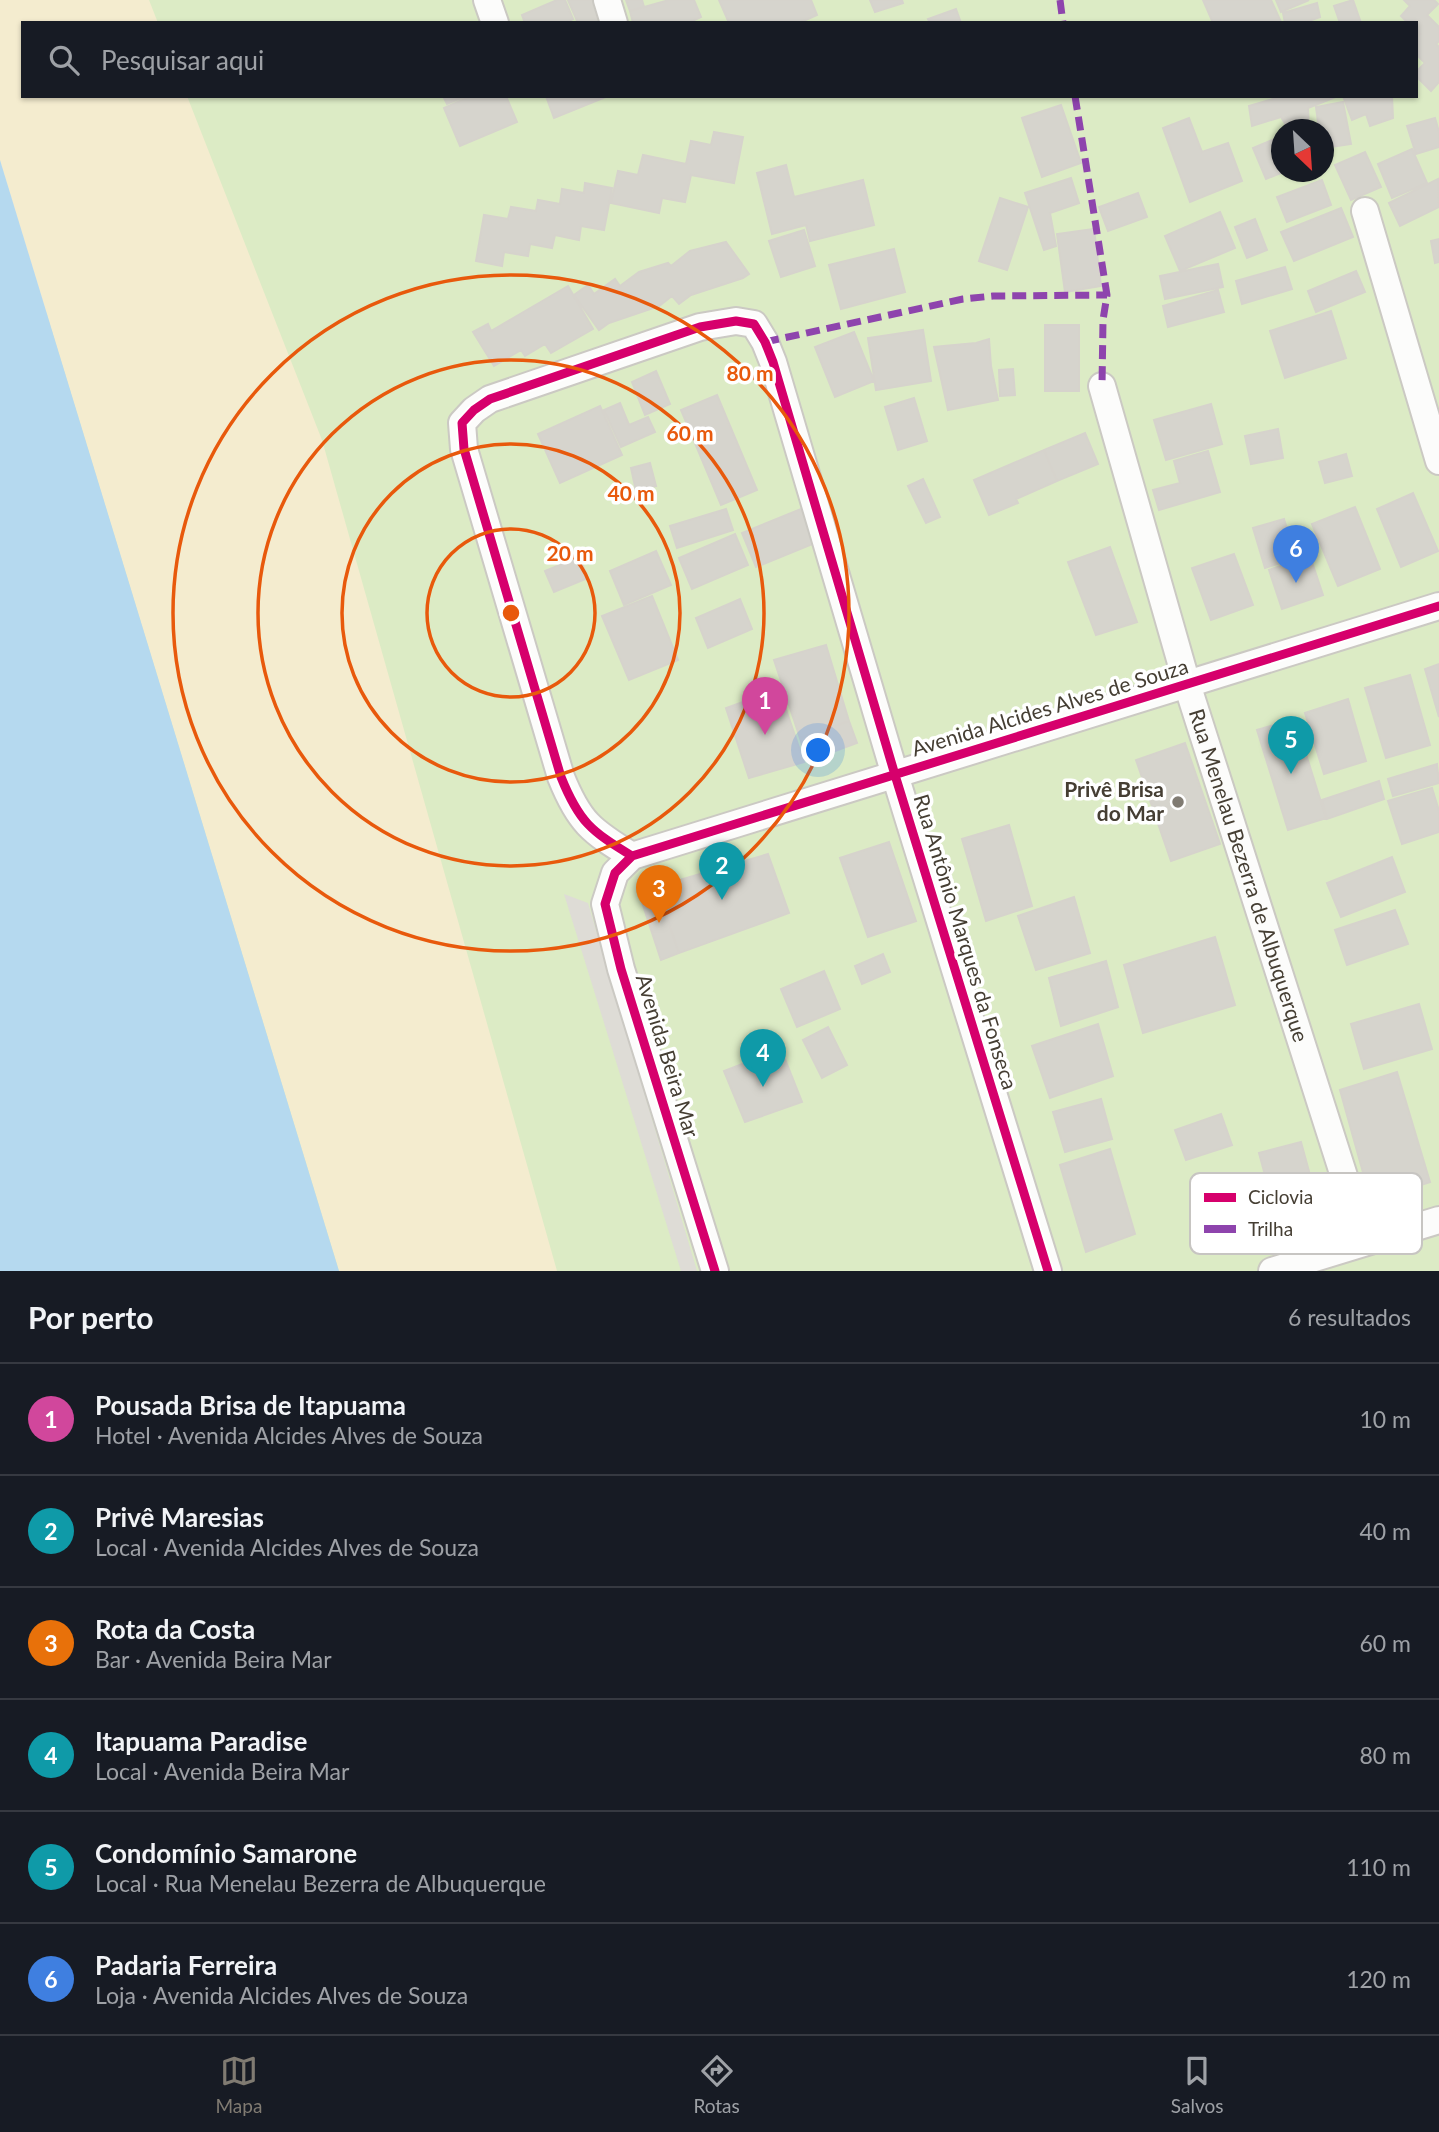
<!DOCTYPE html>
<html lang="pt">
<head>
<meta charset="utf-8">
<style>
  :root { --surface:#171b24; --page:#242831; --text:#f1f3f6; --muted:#9ea1a6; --line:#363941; --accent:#807b72 }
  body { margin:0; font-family:Lato,sans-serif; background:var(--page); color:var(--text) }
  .compass { position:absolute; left:1271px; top:119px; width:63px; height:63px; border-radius:50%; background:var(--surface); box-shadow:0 2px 5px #0004; rotate:155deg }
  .you { position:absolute; left:819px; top:751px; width:24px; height:24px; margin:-18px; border:5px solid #fff; border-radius:50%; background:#1a73e8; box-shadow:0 0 0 10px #1a73e833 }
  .badge { display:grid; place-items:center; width:46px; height:46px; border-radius:50%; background:var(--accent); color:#fff; font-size:23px; font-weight:700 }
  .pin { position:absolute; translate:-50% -58px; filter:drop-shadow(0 2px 4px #0008) }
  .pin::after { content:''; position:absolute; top:37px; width:24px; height:21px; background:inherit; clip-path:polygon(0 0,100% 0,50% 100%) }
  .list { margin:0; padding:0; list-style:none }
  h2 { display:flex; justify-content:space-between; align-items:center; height:91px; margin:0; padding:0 28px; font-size:30px }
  h2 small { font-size:23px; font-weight:400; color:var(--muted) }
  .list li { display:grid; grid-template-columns:46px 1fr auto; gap:21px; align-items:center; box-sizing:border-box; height:112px; padding:0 28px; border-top:2px solid var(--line) }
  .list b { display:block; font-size:26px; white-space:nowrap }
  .list p { margin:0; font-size:23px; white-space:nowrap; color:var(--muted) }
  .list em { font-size:23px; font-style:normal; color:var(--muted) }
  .icon { flex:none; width:38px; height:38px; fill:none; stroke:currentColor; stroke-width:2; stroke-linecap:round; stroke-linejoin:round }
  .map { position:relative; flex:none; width:1439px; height:1271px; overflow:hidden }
  .search { position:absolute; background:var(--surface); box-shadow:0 2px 5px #0004; left:21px; right:21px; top:21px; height:77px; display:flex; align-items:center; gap:18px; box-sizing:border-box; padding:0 24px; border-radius:0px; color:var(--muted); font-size:26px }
  .sheet { height:763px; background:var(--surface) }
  nav { display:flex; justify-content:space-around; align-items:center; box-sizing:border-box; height:98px; border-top:2px solid var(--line); background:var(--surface); font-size:19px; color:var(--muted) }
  nav a { display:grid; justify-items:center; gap:4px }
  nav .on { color:var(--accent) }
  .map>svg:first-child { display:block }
  .green { fill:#dcebc5; fill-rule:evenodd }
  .sand { fill:#f4eccf }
  .parking { fill:#dedcd6 }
  .water { fill:#b5d9ef }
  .building { fill:#d6d4cd; stroke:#d6d3cc; stroke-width:2 }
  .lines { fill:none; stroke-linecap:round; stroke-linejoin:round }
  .street-casing { stroke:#cbc9c3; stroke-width:30 }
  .street { stroke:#fcfcfb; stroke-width:26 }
  .quiet { stroke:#8e44ad; stroke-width:7; stroke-dasharray:14 7; stroke-linecap:butt }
  .cycleway-casing { stroke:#fff; stroke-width:13 }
  .cycleway { stroke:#d6006c; stroke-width:9 }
  .ring { fill:none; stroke:#e8590c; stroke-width:3.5 }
  .poi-dot { fill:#807b72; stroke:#fff; stroke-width:2.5 }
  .labels { text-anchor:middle; stroke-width:7; stroke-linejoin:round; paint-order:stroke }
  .street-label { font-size:21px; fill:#453e33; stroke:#fff }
  .poi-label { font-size:21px; font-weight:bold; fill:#453e33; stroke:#fff; text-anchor:end }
  .key { fill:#fff; stroke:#c7c5c2; stroke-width:2 }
  .key-label { font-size:19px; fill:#453e33 }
  .centre { fill:#e8590c; stroke:#fff; stroke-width:3.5 }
  .ring-label { font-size:21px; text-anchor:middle; font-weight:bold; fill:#e8590c; stroke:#fff; stroke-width:7; stroke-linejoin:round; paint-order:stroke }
</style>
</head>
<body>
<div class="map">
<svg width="1439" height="1271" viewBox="0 0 1439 1271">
  <rect width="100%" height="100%" fill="#eeede6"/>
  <path class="green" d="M0 0H1439V1271H324L51 342ZM23 23H1416V96H23ZM1282 130H1324V172H1282Z"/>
  <path class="sand" d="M0 0H149L158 23H23V96H187L322 440 557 1271H339L0 161Z"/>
  <path class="parking" d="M564 894 588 903 697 1271H681Z"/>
  <path class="water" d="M0 160 339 1271H0Z"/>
  <path class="building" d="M557 0H565L573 19 565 23H525L522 15Z
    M568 0H593L603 23H578Z
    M626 0H642L644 7 630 11Z
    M669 0H694L701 17 688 23H633L630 11Z
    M719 0H811L817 15 799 23H729Z
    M870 0H902L903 3 875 12Z
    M1203 0H1271L1281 22 1213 23Z
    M1276 0H1309L1281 12Z
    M1353 0 1361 23H1340L1334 6Z
    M1404 0H1434L1438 4 1427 15 1439 27V41L1436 44 1439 47V82L1431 91 1416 76V72L1425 63 1416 54V37L1420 34 1416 31V23H1408L1401 16 1410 6Z
    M1317 3 1320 17 1303 23H1285L1283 13Z
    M956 9 961 23H930L928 19Z
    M443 96H466L447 104Z
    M471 96H506L517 122 460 146 444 108Z
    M546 96H608L554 118Z
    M1283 96H1338L1308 108 1309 130H1289L1281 117 1252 126 1249 106Z
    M1343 96H1392L1393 118 1370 126 1366 114 1352 120Z
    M1343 102 1351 144 1324 148V130H1319L1316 107Z
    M1061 105 1081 163 1042 177 1022 118Z
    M1189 118 1202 152 1228 143 1242 181 1190 202 1163 128Z
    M1435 118 1439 132V147L1416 154 1407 126Z
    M714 132 743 137 734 183 691 175 685 202 662 198 659 213 611 203 618 171 638 175 643 155 686 164 691 141 711 145Z
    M1282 136 1283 172 1266 179 1253 148Z
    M1412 149 1427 183 1392 198 1378 164Z
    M1365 152 1381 187 1351 200 1335 165Z
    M786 165 794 197 863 180 874 225 810 241 806 225 772 234 757 173Z
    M1071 178 1079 203 1050 213 1056 246 1044 250 1025 193Z
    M1438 179 1439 207 1400 226 1389 203Z
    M1322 180 1331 205 1287 222 1277 197Z
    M585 183 612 188 604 230 581 226 579 240 555 235 552 248 530 244 528 256 504 252 502 266 476 261 484 215 508 219 511 207 536 211 538 200 560 204 562 189 584 193Z
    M1138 193 1147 217 1108 231 1099 207Z
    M1000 198 1028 207 1007 270 979 261Z
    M1341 208 1353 237 1294 261 1281 232Z
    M1220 212 1235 248 1180 271 1165 236Z
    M1255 219 1267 250 1247 258 1235 227Z
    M1094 229 1101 286 1065 292 1057 234Z
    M804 230 815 266 781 277 769 241Z
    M1439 239V262L1435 263 1431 241Z
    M726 242 749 274 743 278 691 295 679 304 672 296 659 306 609 323 599 330 574 295 588 285 594 294 615 279 620 286 639 272 668 263 671 266 690 251Z
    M894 249 905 292 841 309 829 265Z
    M1218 264 1223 287 1165 299 1160 276Z
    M1285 267 1292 289 1242 304 1236 281Z
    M1356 271 1365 292 1316 312 1308 291Z
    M568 286 593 329 551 353 545 344 525 356 521 350 494 366 473 332 488 324 491 331Z
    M1218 290 1224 312 1168 327 1163 306Z
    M1331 311 1346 358 1285 378 1270 331Z
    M1045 325H1079V391H1045Z
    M923 330 931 381 876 390 868 338Z
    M854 332 874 381 835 397 815 347Z
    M989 339 991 366 998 400 948 410 934 347 976 343Z
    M1013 369 1015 395 1000 396 999 370Z
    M656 371 670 404 645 415 632 382Z
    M717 395 757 490 721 505 681 410Z
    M914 398 927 441 898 450 885 407Z
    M620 403 629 425 648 417 655 432 621 447 604 410Z
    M1211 404 1222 444 1166 460 1154 420Z
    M600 406 622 455 560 483 538 434Z
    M1278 429 1283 458 1251 464 1245 436Z
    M1085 433 1098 464 1057 481 1044 450Z
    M1044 450 1057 481 1016 499 1018 503 989 515 974 480Z
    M1208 451 1220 492 1159 510 1153 490 1180 483 1174 461Z
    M1346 454 1352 476 1325 483 1319 462Z
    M650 463 656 486 636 491 631 468Z
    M923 479 940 517 926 523 908 486Z
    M1413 493 1438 551 1401 567 1377 509Z
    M1355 507 1380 569 1338 586 1312 524Z
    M726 509 733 530 677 548 670 526Z
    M801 509 815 543 756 567 742 533Z
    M1284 519 1296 558 1265 568 1253 528Z
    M735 534 748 565 692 589 679 558Z
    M1110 547 1137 622 1096 635 1068 562Z
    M656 551 671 585 624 605 610 571Z
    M1234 554 1253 605 1211 620 1192 568Z
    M1310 556 1323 595 1282 609 1269 570Z
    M579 557 588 578 554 592 545 571Z
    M652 596 678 660 629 680 602 616Z
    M740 599 752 629 708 648 696 618Z
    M826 645 849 721 800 738 774 660Z
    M1439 664V717L1425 669Z
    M1410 675 1430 745 1386 758 1365 688Z
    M779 689 804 762 749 778 726 708Z
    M1348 699 1366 761 1324 774 1305 713Z
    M1295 719 1326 818 1288 830 1257 730Z
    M849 721 857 743 830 753 824 730Z
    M824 730 830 753 807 761 800 738Z
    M1185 743 1220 844 1171 861 1136 760Z
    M1437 764 1439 783 1393 796 1388 779Z
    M1379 781 1384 799 1327 819 1322 800Z
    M1432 788 1439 811V832L1402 844 1388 801Z
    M1009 825 1032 906 986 921 962 839Z
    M889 842 916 921 868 937 840 858Z
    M768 854 789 913 679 953 656 887Z
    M1392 857 1405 892 1341 917 1327 883Z
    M656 887 679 953 661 960 639 893Z
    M1074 897 1090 953 1036 970 1018 916Z
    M1395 910 1408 944 1347 965 1335 930Z
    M1215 937 1235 1005 1143 1033 1124 965Z
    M883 954 890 972 862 984 855 966Z
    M1106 961 1118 1007 1061 1026 1049 978Z
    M824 971 840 1009 797 1027 781 989Z
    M1419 1004 1432 1049 1364 1069 1351 1024Z
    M1098 1024 1113 1076 1050 1098 1032 1046Z
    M828 1027 847 1065 822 1078 803 1040Z
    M781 1049 802 1102 745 1122 724 1071Z
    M1397 1072 1430 1182 1371 1201 1340 1090Z
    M1101 1099 1112 1139 1065 1152 1053 1112Z
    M1221 1114 1232 1145 1186 1160 1175 1130Z
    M1301 1142 1313 1186 1271 1197 1259 1153Z
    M1110 1149 1135 1234 1086 1252 1060 1165Z"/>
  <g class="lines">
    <g class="street-casing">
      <g id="street">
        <path d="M487 0 495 23"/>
        <path d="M607 0 614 23"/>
        <path d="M1365 211 1439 461"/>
        <path id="s1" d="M1102 386 1187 684 1365 1242"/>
        <path d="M632 856C591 831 579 822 561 777L464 449 462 423 474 410 490 399 700 327 736 321 754 324 765 342 773 362 895 775 1048 1271"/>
        <path d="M715 1271 621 969 605 904 615 873 632 856 1439 606"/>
        <path d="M1272 1271 1439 1220"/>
      </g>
    </g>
    <use href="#street" class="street"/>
    <path class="quiet" d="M1060 0 1063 23
      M1075 96 1107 295 1103 320 1102 386
      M765 342 963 299 993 296 1107 295"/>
    <g class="cycleway-casing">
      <path id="cycleway" d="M632 856C591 831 579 822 561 777L464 449 462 423 474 410 490 399 700 327 736 321 754 324 765 342 773 362 895 775 1048 1271
        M715 1271 621 969 605 904 615 873 632 856 1439 606"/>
    </g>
    <use href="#cycleway" class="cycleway"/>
  </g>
  <g class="ring">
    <circle cx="511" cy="613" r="84"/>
    <circle cx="511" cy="613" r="169"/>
    <circle cx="511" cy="613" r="253"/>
    <circle cx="511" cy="613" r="338"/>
  </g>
  <circle class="poi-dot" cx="1178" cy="802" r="7"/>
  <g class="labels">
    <g class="street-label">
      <text transform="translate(1050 708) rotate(-17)" y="7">Avenida Alcides Alves de Souza</text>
      <text dy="7" stroke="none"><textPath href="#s1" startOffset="511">Rua Menelau Bezerra de Albuquerque</textPath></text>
      <text transform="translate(965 942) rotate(73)" y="7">Rua Antônio Marques da Fonseca</text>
      <text transform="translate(667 1056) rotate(73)" y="7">Avenida Beira Mar</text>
    </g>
    <g class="poi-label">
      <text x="1164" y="797">Privê Brisa<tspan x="1164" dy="24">do Mar</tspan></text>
    </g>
  </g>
  <rect x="1190" y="1173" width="232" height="81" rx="10" class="key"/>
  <rect x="1204" y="1193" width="32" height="9" fill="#d6006c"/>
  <rect x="1204" y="1225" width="32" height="8" fill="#8e44ad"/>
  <g class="key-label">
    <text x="1248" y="1204">Ciclovia</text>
    <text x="1248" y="1236">Trilha</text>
  </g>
  <circle cx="511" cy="613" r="10" class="centre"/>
  <g class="ring-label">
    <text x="750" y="381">80 m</text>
    <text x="690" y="441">60 m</text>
    <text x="631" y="501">40 m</text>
    <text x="570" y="561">20 m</text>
  </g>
</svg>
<svg class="compass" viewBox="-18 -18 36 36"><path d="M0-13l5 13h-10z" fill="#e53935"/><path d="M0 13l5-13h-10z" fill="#9ea1a6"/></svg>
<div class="you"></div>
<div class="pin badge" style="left:765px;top:735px;background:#d1479c">1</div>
<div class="pin badge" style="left:722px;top:900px;background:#0f9aa8">2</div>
<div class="pin badge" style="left:659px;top:923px;background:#e8710a">3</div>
<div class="pin badge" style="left:763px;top:1087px;background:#0f9aa8">4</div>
<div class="pin badge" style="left:1291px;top:774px;background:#0f9aa8">5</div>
<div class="pin badge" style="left:1296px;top:583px;background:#3f7fe0">6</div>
<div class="search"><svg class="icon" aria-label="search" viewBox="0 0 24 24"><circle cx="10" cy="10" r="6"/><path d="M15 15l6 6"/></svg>Pesquisar aqui</div>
</div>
<section class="sheet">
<h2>Por perto<small>6 resultados</small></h2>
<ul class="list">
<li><span class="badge" style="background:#d1479c">1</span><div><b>Pousada Brisa de Itapuama</b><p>Hotel · Avenida Alcides Alves de Souza</p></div><em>10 m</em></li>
<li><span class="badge" style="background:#0f9aa8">2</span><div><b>Privê Maresias</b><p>Local · Avenida Alcides Alves de Souza</p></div><em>40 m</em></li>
<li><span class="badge" style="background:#e8710a">3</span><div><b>Rota da Costa</b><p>Bar · Avenida Beira Mar</p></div><em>60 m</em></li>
<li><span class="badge" style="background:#0f9aa8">4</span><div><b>Itapuama Paradise</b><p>Local · Avenida Beira Mar</p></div><em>80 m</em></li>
<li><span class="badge" style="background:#0f9aa8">5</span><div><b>Condomínio Samarone</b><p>Local · Rua Menelau Bezerra de Albuquerque</p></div><em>110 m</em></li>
<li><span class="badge" style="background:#3f7fe0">6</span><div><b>Padaria Ferreira</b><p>Loja · Avenida Alcides Alves de Souza</p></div><em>120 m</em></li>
</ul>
</section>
<nav>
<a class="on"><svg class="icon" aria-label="map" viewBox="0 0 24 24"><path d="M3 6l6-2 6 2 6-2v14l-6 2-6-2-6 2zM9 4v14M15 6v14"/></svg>Mapa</a>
<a><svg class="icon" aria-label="directions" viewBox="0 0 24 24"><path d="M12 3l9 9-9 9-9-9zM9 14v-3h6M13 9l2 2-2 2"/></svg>Rotas</a>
<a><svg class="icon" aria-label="saved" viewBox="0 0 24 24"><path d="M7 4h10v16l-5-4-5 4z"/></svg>Salvos</a>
</nav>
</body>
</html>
